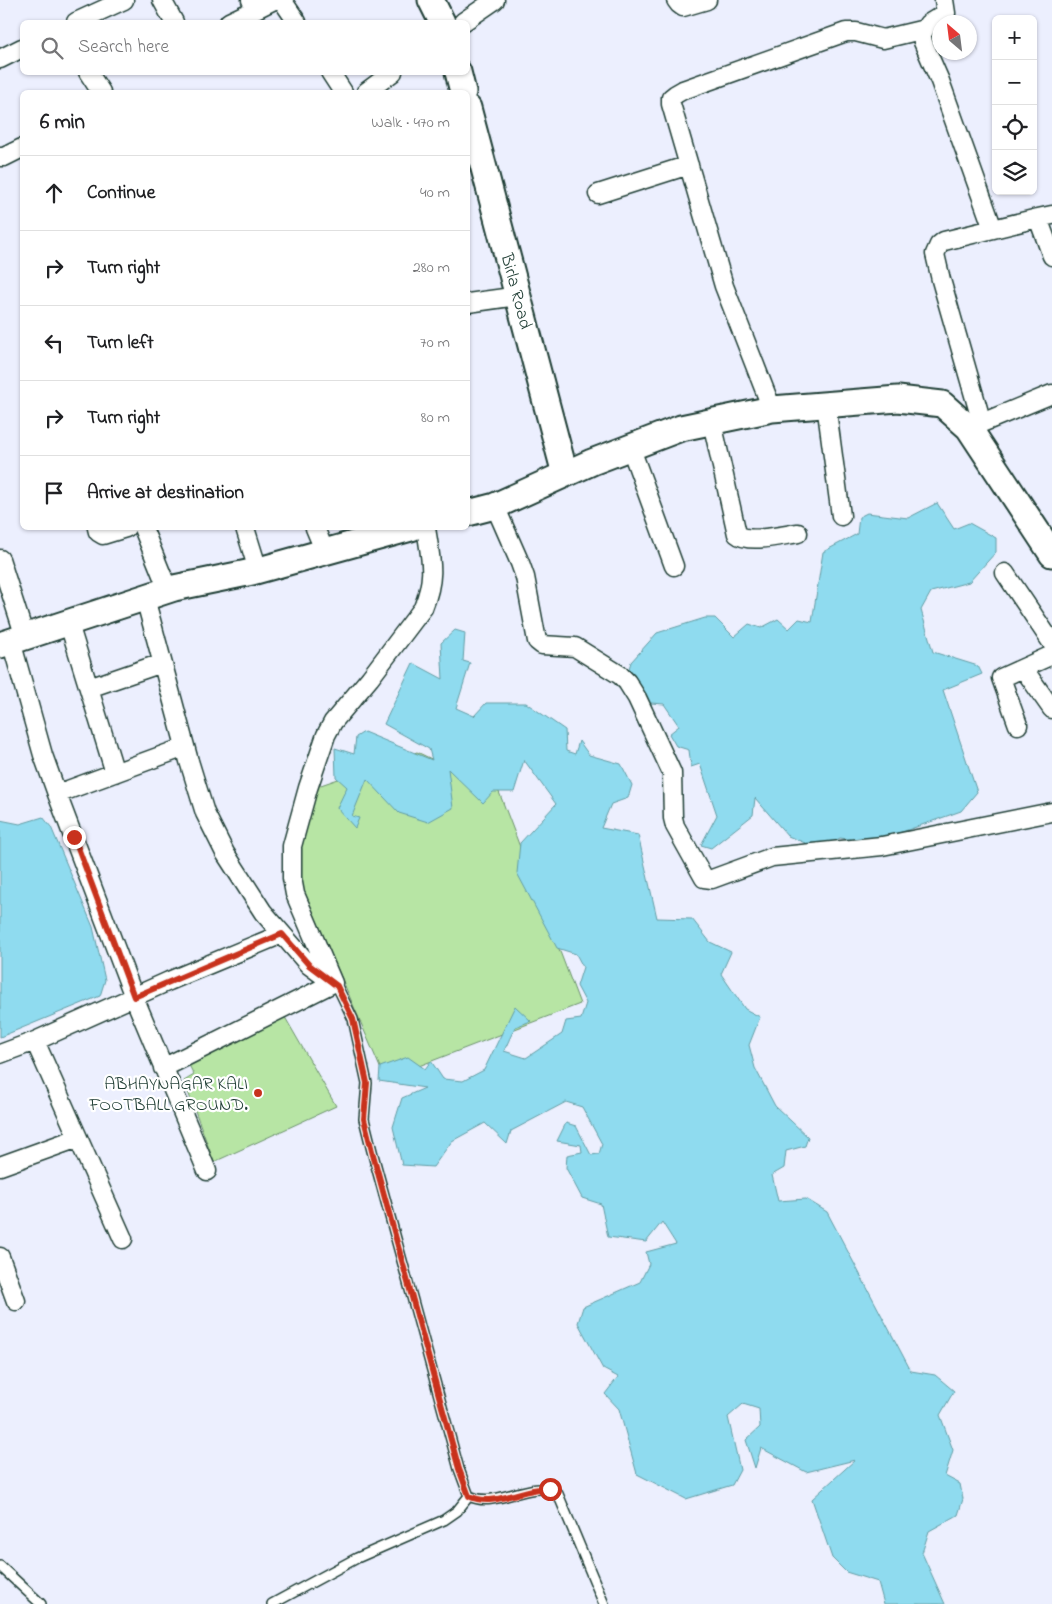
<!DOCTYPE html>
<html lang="en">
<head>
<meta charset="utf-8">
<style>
  :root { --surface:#fff; --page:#f6f6f6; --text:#202124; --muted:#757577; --line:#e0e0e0 }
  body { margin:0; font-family:"Indie Flower",sans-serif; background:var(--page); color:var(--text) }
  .controls { position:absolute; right:15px; top:15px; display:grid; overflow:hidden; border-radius:8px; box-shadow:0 1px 4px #0004 }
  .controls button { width:45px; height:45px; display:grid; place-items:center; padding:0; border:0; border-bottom:1px solid var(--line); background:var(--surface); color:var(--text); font:25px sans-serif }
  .compass { position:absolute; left:932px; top:15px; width:45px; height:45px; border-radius:50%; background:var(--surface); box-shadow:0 1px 4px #0004; rotate:332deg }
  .stop { position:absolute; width:15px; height:15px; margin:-11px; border:4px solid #c8321e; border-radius:50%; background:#fff }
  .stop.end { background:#c8321e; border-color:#fff; box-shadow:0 1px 5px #0008 }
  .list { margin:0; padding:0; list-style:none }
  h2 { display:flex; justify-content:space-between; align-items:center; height:65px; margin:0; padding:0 20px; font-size:21px }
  h2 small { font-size:16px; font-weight:400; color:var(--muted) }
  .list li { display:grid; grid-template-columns:32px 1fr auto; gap:15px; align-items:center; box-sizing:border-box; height:75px; padding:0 20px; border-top:1px solid var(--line) }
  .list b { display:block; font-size:19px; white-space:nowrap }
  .list em { font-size:16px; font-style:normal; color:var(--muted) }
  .icon { flex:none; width:28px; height:28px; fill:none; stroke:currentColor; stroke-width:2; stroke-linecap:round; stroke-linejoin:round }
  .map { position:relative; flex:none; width:1052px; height:1604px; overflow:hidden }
  .search { position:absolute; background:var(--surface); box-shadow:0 1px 4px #0004; left:20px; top:20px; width:450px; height:55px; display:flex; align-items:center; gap:12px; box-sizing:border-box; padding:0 18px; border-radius:8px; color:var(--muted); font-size:19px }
  .panel { position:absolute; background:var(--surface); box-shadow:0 1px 4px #0004; left:20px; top:90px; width:450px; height:440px; border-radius:8px }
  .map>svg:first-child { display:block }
  .green { fill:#b7e5a4; stroke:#6b916c }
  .water { fill:#8fdbef; stroke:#629ca4 }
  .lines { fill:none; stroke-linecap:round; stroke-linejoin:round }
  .lane-casing { stroke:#1f3d34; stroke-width:12 }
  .street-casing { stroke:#1f3d34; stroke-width:21 }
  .secondary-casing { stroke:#1f3d34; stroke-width:29 }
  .lane { stroke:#fff; stroke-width:9 }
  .street { stroke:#fff; stroke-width:18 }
  .secondary { stroke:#fff; stroke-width:25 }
  .route { stroke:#c8321e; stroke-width:6 }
  .poi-dot { fill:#c8321e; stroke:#fff; stroke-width:2 }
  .labels { text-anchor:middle; stroke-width:4.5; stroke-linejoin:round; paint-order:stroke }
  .street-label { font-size:18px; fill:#1f3d34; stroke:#fff }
  .poi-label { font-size:18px; fill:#1f3d34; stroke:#fff; text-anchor:end }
</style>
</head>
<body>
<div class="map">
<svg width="1052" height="1604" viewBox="0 0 1052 1604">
  <rect width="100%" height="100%" fill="#eceffe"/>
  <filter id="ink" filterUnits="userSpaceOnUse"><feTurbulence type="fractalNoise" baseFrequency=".02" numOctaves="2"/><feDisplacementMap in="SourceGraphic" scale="10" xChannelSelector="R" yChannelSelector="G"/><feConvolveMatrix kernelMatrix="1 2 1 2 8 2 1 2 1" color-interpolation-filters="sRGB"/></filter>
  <g filter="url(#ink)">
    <path class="green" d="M417 752 499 792 580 1004 385 1079 293 865 315 787Z
      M282 1012 336 1106 214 1162 184 1081 194 1075 188 1063Z"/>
    <path class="water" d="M937 503 954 529 969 523 996 538V552L969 582 931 592 921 610 933 652 978 666 982 674 943 690 977 792 961 811 902 832 864 841 840 838 820 849 788 836 755 798 753 815 711 848 701 845 717 815 700 764 691 767 689 750 676 746 669 734 679 726 664 704 651 703 655 722 623 688 631 662 657 633 705 618H715L734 637 749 624 761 628 778 619 789 629 799 619 812 622 823 552 857 534 859 517 867 513 908 518Z
      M455 630 465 633 463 661 470 663 456 708 474 716 486 703H526L565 730 566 751 575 754 579 741 589 755 621 764 632 785 628 798 611 804 601 828 638 835 657 918 692 919 710 942 731 952 721 974 745 1009 760 1017 749 1045 755 1068 775 1106 808 1137 805 1146 786 1151 784 1168 772 1175 778 1201 806 1199 827 1212 911 1371 935 1375 954 1391 940 1415 953 1450 945 1476 960 1484 963 1499 958 1515 929 1531 922 1553 945 1604H884L878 1582 846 1572 832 1558 812 1499 855 1460 806 1472 761 1448 755 1468 746 1440 760 1427 759 1409 743 1404 728 1417 740 1470 732 1485 686 1499 637 1474 619 1409 605 1394 618 1377 603 1369 578 1323 583 1307 640 1282 649 1264 646 1252 676 1244 662 1222 646 1242 608 1237 601 1204 582 1198 566 1168 567 1155 582 1152 581 1145 557 1141 566 1123 576 1126 591 1155 599 1154 602 1144 582 1107 566 1102 511 1131 507 1144 485 1123 452 1141 433 1167 402 1165 393 1127 402 1098 425 1088 379 1081 380 1067 408 1057 425 1069 431 1061 443 1079 463 1081 484 1070 515 1006 531 1021 515 1027 504 1051 526 1058 562 1034 566 1021 581 1019 586 1003 577 986 583 967 576 954 557 948 517 873 520 843 556 804 524 760 514 792H493L483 803 448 769 453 808 428 822 399 813 367 779 352 816 359 818 355 828 337 808 347 787 336 777 335 748 354 754 356 737 364 732 432 760 429 749 384 724 413 663 443 679 441 643Z
      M43 817 51 827 93 927 105 980 100 996 0 1037V820L20 824Z"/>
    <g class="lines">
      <g class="lane-casing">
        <path id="lane" d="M337 986 353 1019 367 1083 364 1119 372 1151 459 1469 469 1496C498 1510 530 1477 558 1494L604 1604
          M0 1566 41 1604
          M272 1604 357 1558 444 1520 457 1511 469 1496"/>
      </g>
      <g class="street-casing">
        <path id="street" d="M162 0 174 22
          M251 0 256 9 274 0
          M282 0 297 22
          M676 0 679 4 683 7 707 0
          M944 0 946 13 928 24 922 34 923 42 940 81 993 229
          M76 22 124 0
          M229 22 256 9
          M463 22 495 0
          M0 59 22 48
          M88 72 101 92
          M330 72 343 92
          M366 92 393 72
          M0 157H4L22 148
          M598 194 689 165
          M1052 215 1038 218 1052 256
          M468 303 518 296
          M826 404 841 516
          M772 409 724 286 671 104V98L676 94 683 90 846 32H856L883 39 925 29
          M712 422 737 534C748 544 784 535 798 533
          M982 423 941 280 935 254 939 245 944 241 1038 218
          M972 427 1052 394
          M630 446 674 566
          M495 506 520 563 525 577 537 641 542 645 575 647 620 675 627 682 637 698 672 773 673 818 675 826 704 878 712 879 772 857 882 846 1052 812
          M97 528 98 532 103 535 126 528
          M143 528 168 590
          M245 528 258 570
          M315 528 325 552
          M0 559 25 637
          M1005 573 1052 643
          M145 598 189 761 205 813 225 853 263 912 309 965 332 982
          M69 624 115 773
          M11 641 43 755 57 794 134 997 207 1171
          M1023 668 1052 709
          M89 688 162 663
          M1018 725 1001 678 1052 655
          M57 794 185 747
          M35 1041 123 1239
          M0 1054 35 1041 169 981 282 934
          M163 1068 333 983 295 894 292 878V846L308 788 326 735 333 722 370 678 423 608C436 576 431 561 426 528
          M0 1166 78 1138
          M0 1257 16 1301"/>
      </g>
      <g class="secondary-casing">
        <path id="secondary" d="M431 0 442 22
          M458 72 463 92
          M468 108 565 474
          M468 513 495 506 592 462 681 428 772 409 898 399 942 404 969 428 1052 554
          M0 645 174 588 252 572 411 528"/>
      </g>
      <use href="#lane" class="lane"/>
      <use href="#street" class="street"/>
      <use href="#secondary" class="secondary"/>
    </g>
  </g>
  <g class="lines" filter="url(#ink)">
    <path class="route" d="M74 837 134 997 282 934 309 965 337 986 353 1019 367 1083 364 1119 372 1151 459 1469 469 1496C495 1509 523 1486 550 1489"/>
  </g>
  <circle class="poi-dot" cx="258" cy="1093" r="5"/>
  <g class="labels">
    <g class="street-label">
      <text transform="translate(517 291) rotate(75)" y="6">Birla Road</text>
    </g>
    <g class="poi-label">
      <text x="248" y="1089">ABHAYNAGAR KALI<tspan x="248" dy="21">FOOTBALL GROUND.</tspan></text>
    </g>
  </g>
</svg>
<div class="controls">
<button>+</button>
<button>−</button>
<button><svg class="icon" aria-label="locate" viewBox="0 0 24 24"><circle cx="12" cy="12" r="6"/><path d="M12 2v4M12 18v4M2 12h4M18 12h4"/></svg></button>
<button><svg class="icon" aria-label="layers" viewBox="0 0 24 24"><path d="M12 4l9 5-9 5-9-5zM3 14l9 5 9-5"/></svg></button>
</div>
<svg class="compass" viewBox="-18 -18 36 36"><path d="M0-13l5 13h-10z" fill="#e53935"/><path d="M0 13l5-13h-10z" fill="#757577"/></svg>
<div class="stop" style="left:550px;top:1489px"></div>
<div class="stop end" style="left:74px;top:837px"></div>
<div class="search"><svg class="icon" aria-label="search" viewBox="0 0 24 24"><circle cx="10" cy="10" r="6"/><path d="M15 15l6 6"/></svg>Search here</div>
<section class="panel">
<h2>6 min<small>Walk · 470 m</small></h2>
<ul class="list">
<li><svg class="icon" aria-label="ahead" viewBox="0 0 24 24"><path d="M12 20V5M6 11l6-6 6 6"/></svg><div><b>Continue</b></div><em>40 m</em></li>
<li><svg class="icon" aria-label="right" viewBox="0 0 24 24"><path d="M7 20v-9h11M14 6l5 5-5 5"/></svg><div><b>Turn right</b></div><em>280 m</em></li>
<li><svg class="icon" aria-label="left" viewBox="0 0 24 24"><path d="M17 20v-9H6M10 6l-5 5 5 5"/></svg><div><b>Turn left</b></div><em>70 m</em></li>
<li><svg class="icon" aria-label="right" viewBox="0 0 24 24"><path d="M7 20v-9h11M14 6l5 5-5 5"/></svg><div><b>Turn right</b></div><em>80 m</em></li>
<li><svg class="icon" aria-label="arrive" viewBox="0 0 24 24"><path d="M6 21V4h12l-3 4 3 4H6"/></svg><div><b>Arrive at destination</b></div></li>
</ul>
</section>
</div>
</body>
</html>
